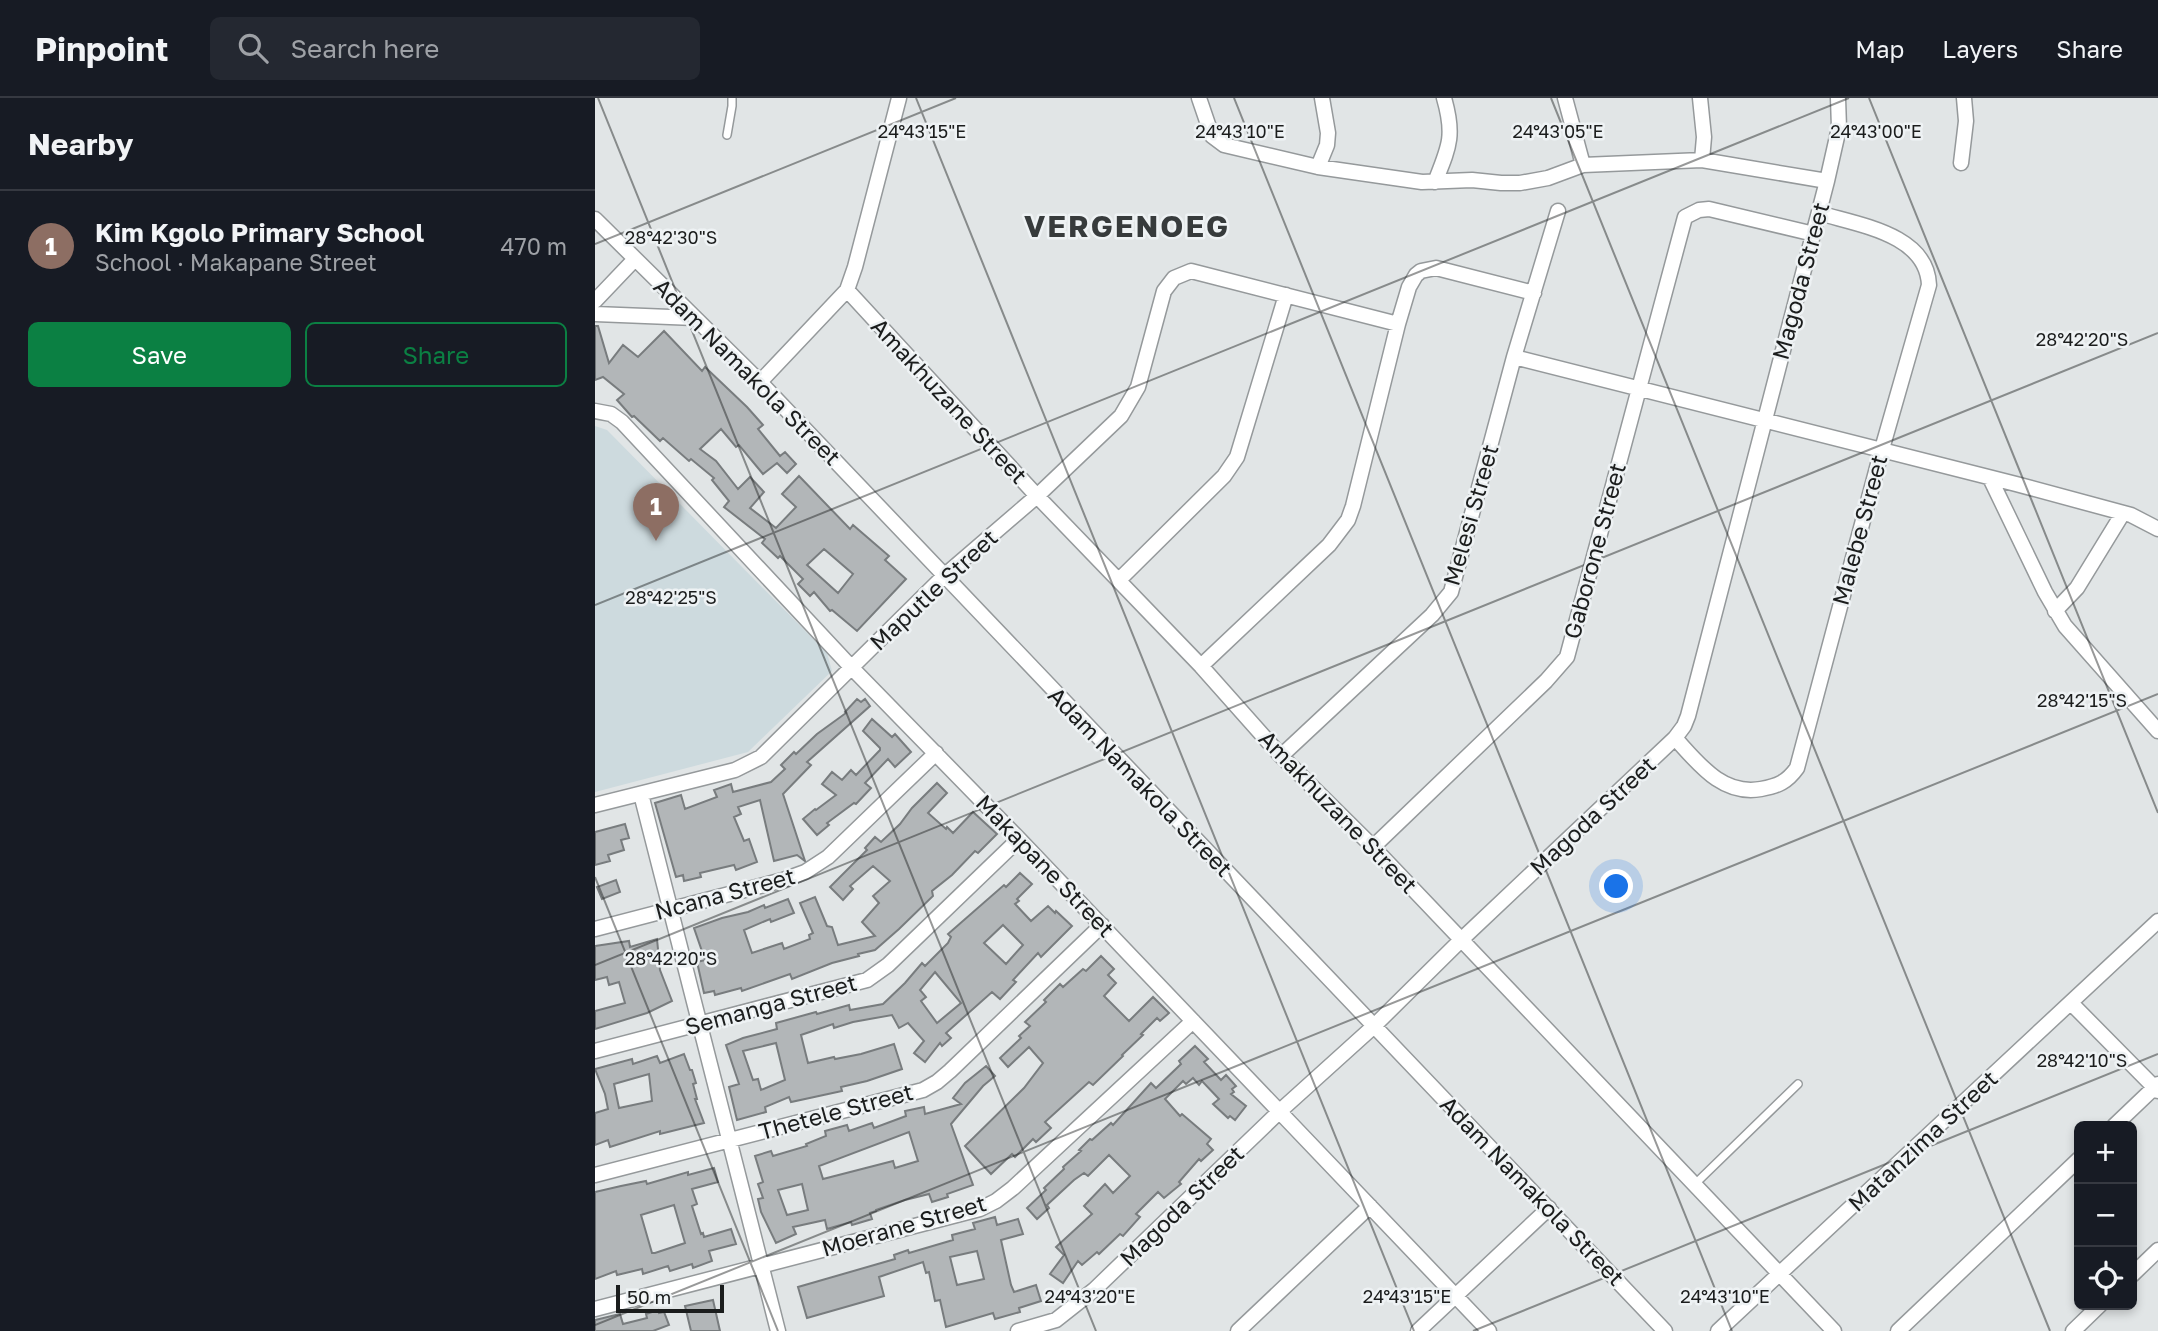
<!DOCTYPE html>
<html lang="en">
<head>
<meta charset="utf-8">
<style>
  :root { --surface:#171b24; --page:#242831; --text:#f1f3f6; --muted:#9ea1a6; --line:#363941; --accent:#0b8043 }
  body { margin:0; font-family:"Golos Text",sans-serif; background:var(--page); color:var(--text) }
  .controls { position:absolute; right:21px; bottom:21px; display:grid; overflow:hidden; border-radius:10px; box-shadow:0 4px 10px #0003 }
  .controls button { width:63px; height:63px; display:grid; place-items:center; padding:0; border:0; border-bottom:2px solid var(--line); background:var(--surface); color:var(--text); font:35px sans-serif }
  .scale { position:absolute; left:21px; bottom:18px; width:108px; box-sizing:border-box; padding-left:7px; border:4px solid #1b1d1d; border-top:0; font-size:19px; line-height:24px; white-space:nowrap; color:#1b1d1d; -webkit-text-stroke:5px #eef2f4; paint-order:stroke }
  .you { position:absolute; left:1022px; top:789px; width:24px; height:24px; margin:-18px; border:5px solid #fff; border-radius:50%; background:#1a73e8; box-shadow:0 0 0 10px #1a73e833 }
  .badge { display:grid; place-items:center; width:46px; height:46px; border-radius:50%; background:var(--accent); color:#fff; font-size:23px; font-weight:700 }
  .pin { position:absolute; translate:-50% -58px; filter:drop-shadow(0 2px 4px #0008) }
  .pin::after { content:''; position:absolute; top:37px; width:24px; height:21px; background:inherit; clip-path:polygon(0 0,100% 0,50% 100%) }
  .list { margin:0; padding:0; list-style:none }
  h2 { display:flex; justify-content:space-between; align-items:center; height:91px; margin:0; padding:0 28px; font-size:30px }
  h2 small { font-size:23px; font-weight:400; color:var(--muted) }
  .list li { display:grid; grid-template-columns:46px 1fr auto; gap:21px; align-items:center; box-sizing:border-box; height:112px; padding:0 28px; border-top:2px solid var(--line) }
  .list b { display:block; font-size:26px; white-space:nowrap }
  .list p { margin:0; font-size:23px; white-space:nowrap; color:var(--muted) }
  .list em { font-size:23px; font-style:normal; color:var(--muted) }
  .actions { display:flex; gap:14px; padding:21px 28px }
  .actions a { flex:1; padding:16px 0; border:2px solid var(--accent); border-radius:10px; text-align:center; font-size:24px; color:var(--accent) }
  .actions .main { background:var(--accent); color:#fff }
  .icon { flex:none; width:38px; height:38px; fill:none; stroke:currentColor; stroke-width:2; stroke-linecap:round; stroke-linejoin:round }
  .map { position:relative; flex:none; width:1563px; height:1233px; overflow:hidden }
  header { display:flex; align-items:center; gap:42px; box-sizing:border-box; height:98px; padding:0 35px; background:var(--surface); border-bottom:2px solid var(--line) }
  header strong { font-size:33px }
  nav { display:flex; gap:38px; margin-inline-start:auto; font-size:24px }
  .search { width:490px; height:63px; background:var(--page); display:flex; align-items:center; gap:18px; box-sizing:border-box; padding:0 24px; border-radius:10px; color:var(--muted); font-size:26px }
  main { display:flex }
  aside { flex:1; background:var(--surface) }
  .map>svg:first-child { display:block }
  .built { fill:#cddade }
  .building { fill:#b2b6b8; stroke:#787c7e; stroke-width:2; fill-rule:evenodd }
  .lines { fill:none; stroke-linecap:round; stroke-linejoin:round }
  .service-casing { stroke:#95999b; stroke-width:10 }
  .minor-casing { stroke:#95999b; stroke-width:17 }
  .service { stroke:#fff; stroke-width:7 }
  .minor { stroke:#fff; stroke-width:14 }
  .ticks { fill:none; stroke:#1b1d1d; stroke-width:2; stroke-opacity:0.45 }
  .labels { text-anchor:middle; stroke-width:5; stroke-linejoin:round; paint-order:stroke }
  .street-label { font-size:23px; fill:#1b1d1d; stroke:#eef2f4 }
  .district-label { font-size:30px; font-weight:bold; letter-spacing:2px; fill:#373b3c; stroke:#eef2f4 }
  .ticks-label { font-size:18px; text-anchor:middle; fill:#1b1d1d; stroke:#eef2f4; stroke-width:5; stroke-linejoin:round; paint-order:stroke }
</style>
</head>
<body>
<header>
<strong>Pinpoint</strong>
<div class="search"><svg class="icon" aria-label="search" viewBox="0 0 24 24"><circle cx="10" cy="10" r="6"/><path d="M15 15l6 6"/></svg>Search here</div>
<nav><a>Map</a><a>Layers</a><a>Share</a></nav>
</header>
<main>
<aside>
<h2>Nearby<small></small></h2>
<ul class="list">
<li><span class="badge" style="background:#8d6e63">1</span><div><b>Kim Kgolo Primary School</b><p>School · Makapane Street</p></div><em>470 m</em></li>
</ul>
<div class="actions"><a class="main">Save</a><a>Share</a></div>
</aside>
<div class="map">
<svg width="1563" height="1233" viewBox="0 0 1563 1233">
  <rect width="100%" height="100%" fill="#e1e5e6"/>
  <path class="built" d="M0 328 12 332 232 555 237 573 153 654 0 694Z"/>
  <path class="building" d="M0 228H3L14 265 28 247 43 259 69 233 107 273 110 269 152 309 168 327 163 331 185 358 190 354 201 366 192 375 182 365 168 376 144 347 141 349 126 331 105 351 121 363 143 391 155 379 169 394 155 410 181 430 201 409 187 396 204 378 255 431 258 427 294 458 290 462 311 481 262 533 237 512 235 513 219 494 215 498 203 486 208 481 185 458 183 460 167 445 170 441 129 409 134 403 117 382 119 380 96 361 94 363 68 340 65 343 39 318 37 319 22 302 29 296 8 279 0 282ZM229 451 258 476 243 495 212 467Z
    M262 601 266 604 270 601 275 608 212 664 216 667 188 696 210 763 202 757 179 763 165 702 143 709 146 716 139 719 149 743 154 741 162 764 141 772 139 767 105 775 106 779 89 783 88 777 81 779 60 705 86 697 90 711 122 699 119 692 136 686 138 694 176 684 190 671 186 667 199 654 201 656 222 636 251 615 250 614Z
    M277 621 297 639 300 636 316 654 300 669 293 661 270 685 276 690 261 706 259 705 232 725 234 727 222 737 208 721 220 711 221 712 241 697 227 686 237 674 247 682 256 672 261 677 285 652V650L268 633Z
    M342 685 352 695 333 715 351 731 352 729 358 735 378 714 402 736 383 755 380 753 357 777 337 793 338 798 304 831 280 852 263 856 264 858 237 865 197 881 195 876 147 893 146 890 120 897 119 893 109 895 102 864 110 862 99 830 127 820 153 814 169 807 170 810 193 801 199 815 176 824 175 821 149 832 157 855 187 845 189 851 215 841 214 837 218 835 205 805 220 799 232 828 237 829 243 847 280 838 267 824 284 805 278 798 295 783 278 768 255 788 258 791 248 802 235 789 272 752 270 750 280 739 286 744 305 726 317 710Z
    M30 726 34 740 26 742 29 752 13 757 15 763 0 767V734Z
    M425 775 437 786 422 801 424 803 420 806 436 823 453 808 460 815 461 813 477 828 446 859 443 855 418 882 421 884 405 901 397 894 351 935 356 940 347 948 345 945 330 964 319 955 329 943 313 925 304 930 297 917 258 924 239 930 238 926 206 937 213 965 239 959 240 961 266 956 299 946 307 971 272 983 246 989 247 993 196 1004 194 999 170 1009 171 1014 142 1022 134 989 144 986 131 947 148 940 182 931 181 925 221 914 222 916 254 907 255 912 288 906 310 885 327 865 330 868 353 845 356 839 353 836 409 787 411 789ZM408 827 428 847 411 866 389 845ZM340 874 366 905 342 925 326 903 331 899 325 892ZM181 945 190 982 166 992 163 981 158 982 148 953Z
    M21 782 25 794 7 801 2 789Z
    M62 841 65 872 77 903 52 915 0 931V913L30 905 24 884 14 887 12 879 0 882V848L34 843 35 849Z
    M506 858 519 871 513 877 521 885 509 898 534 923 558 899 574 915 565 923 562 920 546 936 548 937 527 957 528 958 498 987 494 984 450 1024 456 1030 441 1044 438 1041 420 1059 417 1056 396 1076 370 1048 429 990 448 965 434 949 413 969 405 960 426 940 424 938 435 928 430 924 451 904 449 902 465 886 468 889 488 871 491 873Z
    M600 948 613 961 609 964 626 982 631 977 641 988 637 991 639 994 636 996 651 1008 640 1022 635 1018 633 1020 618 1006 624 1001 607 983 604 987 598 980 591 986 588 983 570 1001 585 1018 587 1016 616 1041 612 1046 618 1052 606 1063 604 1061 584 1084 586 1086 569 1100 563 1094 541 1116 545 1119 528 1138 525 1136 504 1156 502 1154 487 1167 483 1163 468 1185 455 1176 469 1157 461 1149 497 1116 489 1108 510 1086 518 1095 535 1078 514 1057 493 1078 489 1075 479 1082 452 1107 454 1110 442 1121 432 1110 451 1092 449 1090 469 1071 468 1069 486 1053 484 1052 495 1041 497 1042 516 1025 518 1027 556 985 561 990 586 966 584 963Z
    M89 956 95 972H97L101 985 98 986 102 1001H100L109 1025 65 1036V1033L15 1049 13 1042 0 1047V1015L13 1011 10 996 0 971 37 961 38 966 62 958 65 965ZM54 976 57 1003 24 1010 19 986Z
    M391 968 400 978 388 988 356 1026 378 1087 352 1096 353 1099 337 1104 334 1096 310 1102 281 1112V1113L275 1115 277 1121 257 1127 256 1124 232 1131 230 1122 198 1129 201 1136 181 1145 166 1114 163 1101 168 1100 163 1086 168 1084 160 1058 176 1053 178 1058 212 1048 211 1046 231 1038 230 1033 252 1027 254 1033 277 1025 279 1030 311 1018 310 1013 329 1009 330 1016 366 1006 358 1000 370 985ZM314 1034 323 1063 300 1070 298 1063 228 1081 224 1068ZM207 1086 213 1112 192 1117 183 1092Z
    M119 1070 123 1084 97 1091 102 1106 97 1108 106 1136 108 1135 109 1139 136 1131 141 1146 114 1153 117 1163 98 1170 97 1166 75 1173 73 1168 48 1176 47 1171 22 1177 21 1173 0 1181V1094L26 1088 51 1083 52 1086 93 1074V1077ZM79 1107 90 1145 60 1155H57L46 1117Z
    M400 1119 402 1127 423 1121 428 1136 406 1142 416 1187 419 1194 441 1187 446 1203 424 1210 425 1214 400 1221 398 1215 351 1229 345 1202 340 1203 334 1174 331 1175 328 1164 284 1179 289 1198 212 1220 203 1189 300 1161 299 1157 313 1152 314 1155 358 1142 357 1137 380 1131 378 1125ZM382 1153 389 1181 362 1187 355 1159Z
    M118 1202 125 1233H96L90 1208Z
    M63 1212 64 1215 69 1214 74 1227 58 1233H0V1222L25 1216 28 1226 52 1220 51 1216Z"/>
  <g class="lines">
    <g class="service-casing">
      <path id="service" d="M132 37 137 8V0
        M1100 1086 1203 986"/>
    </g>
    <g class="minor-casing">
      <path id="minor" d="M604 0 617 38 629 47 723 69 827 84 877 82 906 85H925L953 80 988 67 1107 62 1232 83
        M970 0 988 67
        M1105 0 1109 39 1107 62
        M1366 65 1371 23 1369 0
        M723 69 732 47 733 35 727 0
        M840 84C854 49 860 38 849 0
        M0 121 165 284 1070 1233
        M252 192 442 398 606 568 686 658 778 749 1239 1233
        M0 203 40 161
        M0 216 100 220
        M919 259 1421 386 1536 417 1563 431
        M165 284 252 192 260 169 304 0
        M0 313 16 316 27 324 257 570 424 741 894 1233
        M1395 380 1450 494 1470 528 1563 633
        M524 482 629 378 642 359 691 197
        M1460 513 1482 490 1528 415
        M606 568 734 447 753 422 758 408 803 226 814 189 821 177 826 173 841 170 939 195
        M1080 640C1103 665 1127 698 1166 691 1183 688 1192 684 1202 670L1287 351 1334 187C1332 136 1263 127 1224 115
        M686 658 837 517 856 494 919 259 963 113
        M46 696 183 1233
        M0 707 140 672 166 659 349 478 442 398 526 318 543 289 569 193 579 180 596 173 803 226
        M778 749 951 583 972 559 1090 119 1104 112 1114 111 1219 136
        M0 831 188 782 210 774 233 759 341 655
        M1476 905 1563 993
        M0 953 272 882 293 867 424 741
        M1519 1028 1563 986
        M0 1077 328 992 342 984 355 973 507 827
        M1537 1177 1563 1152
        M0 1211 385 1111 401 1103 418 1090 598 923
        M423 1233 461 1222 499 1192 685 1013 778 929 866 842 1080 640 1089 628 1093 618 1232 83 1244 30 1243 0
        M643 1233 775 1108
        M823 1233 954 1110
        M1123 1233 1563 823
        M1303 1233 1484 1061
        M1478 1233 1505 1207"/>
    </g>
    <use href="#service" class="service"/>
    <use href="#minor" class="minor"/>
  </g>
  <path class="ticks" d="M3 0 501 1233M321 0 819 1233M639 0 1137 1233M956 0 1455 1233M1274 0 1563 715M0 146 361 0M0 507 1254 0M0 779 183 1233M0 867 1563 235M0 1227 1563 596M878 1233 1563 956"/>
  <g class="labels">
    <g class="street-label">
      <text transform="translate(1206 183) rotate(-75)" y="8">Magoda Street</text>
      <text transform="translate(152 274) rotate(45)" y="8">Adam Namakola Street</text>
      <text transform="translate(354 303) rotate(47)" y="8">Amakhuzane Street</text>
      <text transform="translate(876 417) rotate(-74)" y="8">Melesi Street</text>
      <text transform="translate(1265 432) rotate(-75)" y="8">Malebe Street</text>
      <text transform="translate(1000 453) rotate(-75)" y="8">Gaborone Street</text>
      <text transform="translate(339 492) rotate(-43)" y="8">Maputle Street</text>
      <text transform="translate(545 684) rotate(46)" y="8">Adam Namakola Street</text>
      <text transform="translate(743 714) rotate(46)" y="8">Amakhuzane Street</text>
      <text transform="translate(998 718) rotate(-43)" y="8">Magoda Street</text>
      <text transform="translate(450 768) rotate(46)" y="8">Makapane Street</text>
      <text transform="translate(130 796) rotate(-15)" y="8">Ncana Street</text>
      <text transform="translate(176 907) rotate(-15)" y="8">Semanga Street</text>
      <text transform="translate(241 1014) rotate(-15)" y="8">Thetele Street</text>
      <text transform="translate(1328 1043) rotate(-43)" y="8">Matanzima Street</text>
      <text transform="translate(937 1093) rotate(46)" y="8">Adam Namakola Street</text>
      <text transform="translate(587 1108) rotate(-44)" y="8">Magoda Street</text>
      <text transform="translate(309 1128) rotate(-16)" y="8">Moerane Street</text>
    </g>
    <g class="district-label">
      <text x="532" y="139">VERGENOEG</text>
    </g>
  </g>
  <g class="ticks-label">
    <text x="327" y="40">24°43'15"E</text>
    <text x="645" y="40">24°43'10"E</text>
    <text x="963" y="40">24°43'05"E</text>
    <text x="1281" y="40">24°43'00"E</text>
    <text x="76" y="146">28°42'30"S</text>
    <text x="1487" y="248">28°42'20"S</text>
    <text x="76" y="506">28°42'25"S</text>
    <text x="1487" y="609">28°42'15"S</text>
    <text x="76" y="867">28°42'20"S</text>
    <text x="1487" y="969">28°42'10"S</text>
    <text x="495" y="1205">24°43'20"E</text>
    <text x="812" y="1205">24°43'15"E</text>
    <text x="1130" y="1205">24°43'10"E</text>
  </g>
</svg>
<div class="controls">
<button>+</button>
<button>−</button>
<button><svg class="icon" aria-label="locate" viewBox="0 0 24 24"><circle cx="12" cy="12" r="6"/><path d="M12 2v4M12 18v4M2 12h4M18 12h4"/></svg></button>
</div>
<div class="scale">50 m</div>
<div class="you"></div>
<div class="pin badge" style="left:61px;top:443px;background:#8d6e63">1</div>
</div>
</main>
</body>
</html>
